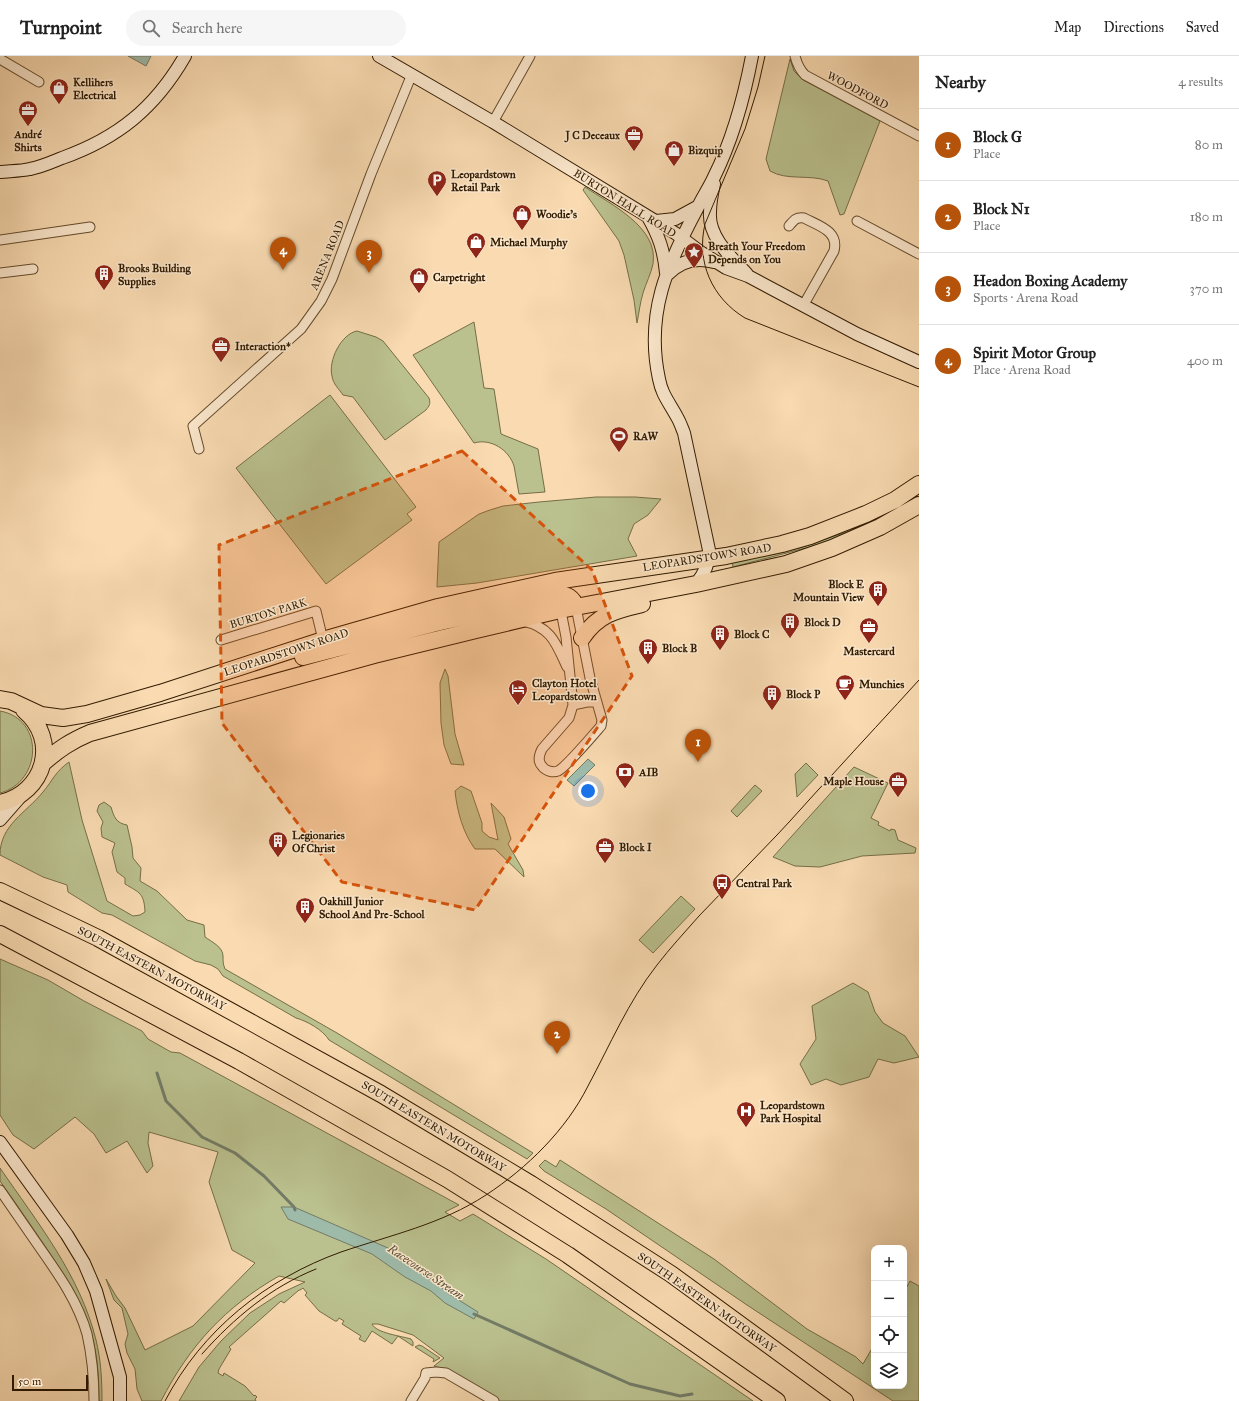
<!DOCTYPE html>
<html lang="en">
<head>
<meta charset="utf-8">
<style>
  :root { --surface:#fff; --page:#f6f6f6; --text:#222; --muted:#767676; --line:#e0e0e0; --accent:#b45309 }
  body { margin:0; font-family:"IM FELL Great Primer",serif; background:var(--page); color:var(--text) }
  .controls { position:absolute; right:12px; bottom:12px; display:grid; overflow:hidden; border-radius:8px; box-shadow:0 4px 16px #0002 }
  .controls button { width:36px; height:36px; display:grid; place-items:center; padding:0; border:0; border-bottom:1px solid var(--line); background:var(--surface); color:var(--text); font:20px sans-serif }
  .scale { position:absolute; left:12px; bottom:10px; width:76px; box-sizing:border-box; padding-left:4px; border:2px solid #321b00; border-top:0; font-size:11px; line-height:14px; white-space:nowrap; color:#321b00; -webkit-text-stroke:3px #fbe7cc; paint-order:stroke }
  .you { position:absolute; left:588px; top:735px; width:14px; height:14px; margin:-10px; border:3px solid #fff; border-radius:50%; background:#1a73e8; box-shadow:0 0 0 6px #1a73e833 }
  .badge { display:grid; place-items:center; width:26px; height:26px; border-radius:50%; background:var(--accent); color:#fff; font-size:13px; font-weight:700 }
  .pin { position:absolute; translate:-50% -33px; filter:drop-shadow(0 1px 2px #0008) }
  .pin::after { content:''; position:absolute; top:21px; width:14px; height:12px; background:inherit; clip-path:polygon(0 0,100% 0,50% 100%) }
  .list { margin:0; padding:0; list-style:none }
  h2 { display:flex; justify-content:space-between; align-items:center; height:52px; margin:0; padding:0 16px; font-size:17px }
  h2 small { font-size:13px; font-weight:400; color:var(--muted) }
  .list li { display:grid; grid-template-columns:26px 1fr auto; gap:12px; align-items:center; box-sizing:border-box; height:72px; padding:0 16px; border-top:1px solid var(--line) }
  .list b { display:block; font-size:15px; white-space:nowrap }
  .list p { margin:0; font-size:13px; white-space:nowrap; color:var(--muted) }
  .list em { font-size:13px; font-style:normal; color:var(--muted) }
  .icon { flex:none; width:22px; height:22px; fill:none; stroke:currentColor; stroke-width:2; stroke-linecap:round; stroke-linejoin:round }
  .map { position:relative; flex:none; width:919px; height:1345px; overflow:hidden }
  header { display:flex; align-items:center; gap:24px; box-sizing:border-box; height:56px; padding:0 20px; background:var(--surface); border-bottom:1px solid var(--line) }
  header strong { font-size:19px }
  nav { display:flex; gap:22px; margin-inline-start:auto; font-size:14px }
  .search { width:280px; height:36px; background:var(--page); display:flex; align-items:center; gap:10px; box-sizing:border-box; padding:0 14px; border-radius:22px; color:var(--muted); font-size:15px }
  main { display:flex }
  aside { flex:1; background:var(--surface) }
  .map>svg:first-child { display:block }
  .green { fill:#bac08e; stroke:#766e47 }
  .water { fill:#9ebbaa; stroke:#737b66 }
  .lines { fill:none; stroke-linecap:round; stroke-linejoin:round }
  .stream { stroke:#737b66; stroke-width:3 }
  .street-casing { stroke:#644b2c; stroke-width:11 }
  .secondary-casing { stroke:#321b00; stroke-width:14 }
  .highway-casing { stroke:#321b00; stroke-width:18 }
  .street { stroke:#fbe7cc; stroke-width:9 }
  .secondary { stroke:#fbe7cc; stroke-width:12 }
  .highway { stroke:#f9dab1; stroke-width:16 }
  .tram { stroke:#321b00; stroke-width:1 }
  .marked { fill:#d6530b; fill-opacity:0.2; stroke:#d6530b; stroke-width:3; stroke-dasharray:8 5; stroke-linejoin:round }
  .labels { text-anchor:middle; stroke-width:3; stroke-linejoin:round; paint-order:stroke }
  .poi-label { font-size:11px; font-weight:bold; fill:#321b00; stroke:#fbe7cc; text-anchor:start }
  .street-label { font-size:11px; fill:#321b00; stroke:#fbe7cc }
  .water-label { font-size:12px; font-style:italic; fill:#524b33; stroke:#fbe7cc }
</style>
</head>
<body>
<header>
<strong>Turnpoint</strong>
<div class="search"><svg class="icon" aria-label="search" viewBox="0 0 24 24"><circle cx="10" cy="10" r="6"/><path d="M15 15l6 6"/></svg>Search here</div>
<nav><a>Map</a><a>Directions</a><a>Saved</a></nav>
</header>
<main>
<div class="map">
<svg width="919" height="1345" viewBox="0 0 919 1345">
  <rect width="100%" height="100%" fill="#f9dab1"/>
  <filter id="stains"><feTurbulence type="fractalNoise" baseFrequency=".005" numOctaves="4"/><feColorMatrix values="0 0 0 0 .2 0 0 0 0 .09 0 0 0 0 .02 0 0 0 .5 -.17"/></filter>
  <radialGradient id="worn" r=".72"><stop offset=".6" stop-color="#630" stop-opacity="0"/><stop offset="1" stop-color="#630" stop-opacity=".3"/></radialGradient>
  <path class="green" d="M790 3 794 15 803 24 880 65 844 158 840 159 828 125C810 118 787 125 770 115L766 103Z
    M585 131C610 148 659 171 653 208 651 218 646 227 643 237 640 247 639 257 637 267L634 244 624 199 619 185 583 134Z
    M474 266 484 332 494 333 501 378 538 393 545 436 519 438C517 429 516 419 514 410 509 394 491 382 474 387L413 299Z
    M357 275 376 281 383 285 429 342C431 348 429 350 426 354L385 384 353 341 343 339C339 333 333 328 332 320 328 305 341 278 357 275Z
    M330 339 416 451 407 458 412 464 326 528 236 412Z
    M919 440V443L881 466 817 489 733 511 732 506 774 498 803 491 852 474Z
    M596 441H635L661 443 648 459 634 468 628 483 637 500 477 527 437 531 439 486 479 458 490 454 503 450 539 446Z
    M445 613 448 620 455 678 464 709 451 708 444 689 441 667 440 627Z
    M0 655C45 663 42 726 0 737Z
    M69 706 82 764 107 845 133 860 140 859 145 856C144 837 140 837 125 828V822L117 816 112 796 115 787 102 781 101 772 103 766 97 755 99 749 104 746 111 751C114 761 116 767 127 769L132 791 133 802 141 812 140 825 157 835 187 864 204 869 205 881C212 886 223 891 223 900 223 906 223 908 225 913L337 977 533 1097 527 1103 329 984C323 974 307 965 296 962L223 920 218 913 211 909 195 905 112 859 102 857 68 836 67 829 43 821 0 799C0 769 26 757 43 736 53 724 55 716 69 706Z
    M806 707 818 719 797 741 795 718Z
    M854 711 888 727 871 762 879 766 878 769 890 775 891 773 895 774 898 784 916 792 915 797 862 800 820 811 795 810 773 801Z
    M755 729 762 735 737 761 731 755Z
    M461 730 471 735 482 767V775L489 781 498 784 491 747 504 761 511 783 508 788 523 814 524 821 495 793H475C463 777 457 755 455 735Z
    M681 840 695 853 653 897 639 884Z
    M0 903 48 924 84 945 142 975 148 983 171 996 180 997 459 1149 445 1156 460 1165 473 1158 546 1203 753 1345H498L447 1314 434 1310 444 1302 413 1279 378 1268H372C376 1277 401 1280 411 1283L413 1286V1290L398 1280 392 1288 372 1275 365 1286 359 1283 361 1280 342 1268 344 1265 339 1262 337 1265H335L319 1255 305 1239 307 1237 303 1232 300 1234H299L284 1247 281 1245 229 1291 231 1293 219 1313 218 1317 223 1320 224 1317 245 1330 254 1340 255 1339 257 1341 255 1343 256 1345H179L199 1311 221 1285 250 1257 279 1238 305 1226 279 1220C225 1251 190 1289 161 1345H142L137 1333 135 1313 127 1297 125 1288 128 1278 122 1252 114 1244 106 1223 116 1240 125 1252 145 1294 193 1270 255 1207 232 1194 209 1126 218 1096 149 1076 148 1087 153 1110 147 1117 127 1085 106 1097 94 1078 75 1061 34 1093 13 1079 0 1059Z
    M853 927 868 936 875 956 883 967 905 980 919 1001 894 1007 878 1003 869 1021 841 1029 826 1023 811 1029 800 1008 816 983 812 950Z
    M545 1104 556 1111 560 1104 714 1203 807 1273 856 1301 863 1308 874 1289V1330H904V1236L910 1225 919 1230V1345H893L747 1249 606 1153 544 1115 539 1110Z
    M0 1112C37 1166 80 1219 96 1284 101 1304 102 1325 102 1345H99C99 1318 97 1292 88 1267 78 1239 61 1214 45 1190 30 1168 15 1146 0 1125Z
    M419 1289 422 1290 440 1302 433 1306 434 1303 415 1291Z"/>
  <path class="water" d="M128 0H151L146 10Z
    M588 703 595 709 574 730 567 724Z
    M281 1151H294L388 1192 425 1218 449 1238 478 1256 474 1263 445 1247 431 1235 405 1221 372 1198 288 1163Z"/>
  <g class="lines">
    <path class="stream" d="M157 1017 166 1045 202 1081 235 1097 264 1120 294 1151 295 1154
      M474 1258 630 1328 680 1340 692 1338"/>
    <g class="street-casing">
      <path id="street" d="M795 0C797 8 799 13 805 19L919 80
        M0 3 39 26
        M493 66 530 0
        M857 165 919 198
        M789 170C794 164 796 161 804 162 819 170 839 175 834 195L803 250
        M0 184 90 171
        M0 217 33 213
        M199 393 193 370 301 273 321 245 332 223 371 118 412 18
        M560 550 566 581 573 649 569 662 542 693C539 699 537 705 542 710 545 715 553 717 558 715 566 711 594 678 601 670L602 664 590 622 576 551
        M523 565C551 571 556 587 567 611
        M221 584 316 555 323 584
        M573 649 587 646H597
        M0 1134C14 1154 27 1173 40 1192 59 1219 78 1246 87 1278 92 1300 94 1323 94 1345
        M411 1345 425 1322 426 1317 436 1316 446 1317 494 1345"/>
    </g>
    <g class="secondary-casing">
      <path id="secondary" d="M379 0 493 66 675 177 702 197 726 212 748 220 857 278 919 306
        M0 116C10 115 21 115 30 113 41 111 52 106 62 102 118 82 155 52 185 0
        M714 128C712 137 710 146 710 156 708 181 731 201 747 218
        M648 161C659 180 664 195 666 217
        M656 165 675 163 697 151
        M667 219C680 205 696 201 714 206
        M696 528C704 518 710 507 709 494L684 377C682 372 680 366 677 361 669 346 662 339 659 323 645 258 667 209 697 153 702 142 709 132 714 121 733 83 744 42 752 0
        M0 764 21 740
        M0 1086 67 1179 84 1207 96 1235 120 1321V1345"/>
    </g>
    <g class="highway-casing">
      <path id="highway" d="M582 582C598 558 616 554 642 548
        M303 601 436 567 558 539C567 538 573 542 576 551
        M0 643 11 645 41 659 63 662 87 658 160 637 323 584 438 551 555 525 726 500 782 488 810 480 866 458 895 444 919 428
        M43 707C59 693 71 685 90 677L374 599 476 574 560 554 696 528 786 508 832 492 880 471 919 449
        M0 747C45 737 60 684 24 654
        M0 835 98 882 381 1038 531 1128 671 1218 845 1345
        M0 878 239 1005 447 1123 568 1199 777 1345"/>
    </g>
    <use href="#street" class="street"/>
    <use href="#secondary" class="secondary"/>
    <use href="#highway" class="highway"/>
    <path class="tram" d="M765 0 758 31 745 73 705 168C696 206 712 242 745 262L919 331
      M202 1298C234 1262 271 1231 316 1213
      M165 1345C202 1274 266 1223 341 1196 391 1179 442 1168 486 1139 527 1112 566 1074 588 1030 610 989 628 946 657 909 670 892 685 876 699 860 725 833 751 806 777 779 796 759 813 739 832 719 861 687 890 656 919 624"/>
  </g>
  <path class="marked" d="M462 395 592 514 632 620 475 854 342 826 222 667 219 489Z"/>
  <defs>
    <g id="shop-pin" transform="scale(1)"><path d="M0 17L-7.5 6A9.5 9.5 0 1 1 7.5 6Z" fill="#8f2418" stroke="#fbe7cc"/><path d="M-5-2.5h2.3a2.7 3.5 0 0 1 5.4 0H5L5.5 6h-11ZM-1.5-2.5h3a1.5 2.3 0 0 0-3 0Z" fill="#fff"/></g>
    <g id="office-pin" transform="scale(1)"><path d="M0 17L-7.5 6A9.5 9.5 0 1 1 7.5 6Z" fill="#8f2418" stroke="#fbe7cc"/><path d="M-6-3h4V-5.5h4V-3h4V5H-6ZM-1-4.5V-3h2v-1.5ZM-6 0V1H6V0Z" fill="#fff"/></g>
    <g id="parking-pin" transform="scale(1)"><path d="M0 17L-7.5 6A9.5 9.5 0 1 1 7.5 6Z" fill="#8f2418" stroke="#fbe7cc"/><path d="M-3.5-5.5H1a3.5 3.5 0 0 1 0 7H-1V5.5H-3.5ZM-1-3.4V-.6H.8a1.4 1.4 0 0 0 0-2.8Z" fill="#fff"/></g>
    <g id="sight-pin" transform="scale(1)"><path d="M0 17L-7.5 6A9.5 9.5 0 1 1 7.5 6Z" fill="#8f2418" stroke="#fbe7cc"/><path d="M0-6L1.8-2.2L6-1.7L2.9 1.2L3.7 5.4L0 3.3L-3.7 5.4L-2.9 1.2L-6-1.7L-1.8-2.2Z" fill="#fff"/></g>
    <g id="building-pin" transform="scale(1)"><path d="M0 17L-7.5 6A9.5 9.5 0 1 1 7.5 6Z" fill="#8f2418" stroke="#fbe7cc"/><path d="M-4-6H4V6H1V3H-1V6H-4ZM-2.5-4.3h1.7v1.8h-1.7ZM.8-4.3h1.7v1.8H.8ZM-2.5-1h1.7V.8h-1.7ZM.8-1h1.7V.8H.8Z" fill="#fff"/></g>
    <g id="stadium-pin" transform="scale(1)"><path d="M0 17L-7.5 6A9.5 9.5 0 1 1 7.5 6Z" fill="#8f2418" stroke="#fbe7cc"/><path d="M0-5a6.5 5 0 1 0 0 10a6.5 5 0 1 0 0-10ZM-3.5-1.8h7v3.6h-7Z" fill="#fff"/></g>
    <g id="cafe-pin" transform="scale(1)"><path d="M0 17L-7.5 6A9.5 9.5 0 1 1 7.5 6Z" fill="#8f2418" stroke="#fbe7cc"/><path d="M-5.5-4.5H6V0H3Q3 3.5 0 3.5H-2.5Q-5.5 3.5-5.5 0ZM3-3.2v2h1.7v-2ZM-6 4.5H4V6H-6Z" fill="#fff"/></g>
    <g id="hotel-pin" transform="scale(1)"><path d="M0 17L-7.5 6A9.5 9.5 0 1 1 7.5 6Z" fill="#8f2418" stroke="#fbe7cc"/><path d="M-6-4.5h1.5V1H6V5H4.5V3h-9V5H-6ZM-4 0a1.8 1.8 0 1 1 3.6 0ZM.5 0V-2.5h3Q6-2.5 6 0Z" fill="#fff"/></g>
    <g id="bank-pin" transform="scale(1)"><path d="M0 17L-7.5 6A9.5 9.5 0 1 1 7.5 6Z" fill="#8f2418" stroke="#fbe7cc"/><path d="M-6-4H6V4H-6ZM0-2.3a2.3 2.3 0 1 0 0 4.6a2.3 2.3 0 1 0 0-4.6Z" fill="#fff"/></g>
    <g id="bus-pin" transform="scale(1)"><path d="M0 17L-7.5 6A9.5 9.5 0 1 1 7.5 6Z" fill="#8f2418" stroke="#fbe7cc"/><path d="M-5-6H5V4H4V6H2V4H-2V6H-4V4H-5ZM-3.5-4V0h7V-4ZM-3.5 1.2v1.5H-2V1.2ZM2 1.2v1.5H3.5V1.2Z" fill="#fff"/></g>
    <g id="hospital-pin" transform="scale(1)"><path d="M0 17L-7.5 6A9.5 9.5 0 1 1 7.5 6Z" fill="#8f2418" stroke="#fbe7cc"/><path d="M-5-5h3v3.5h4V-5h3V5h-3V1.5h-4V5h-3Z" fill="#fff"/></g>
  </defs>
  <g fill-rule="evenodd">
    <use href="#shop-pin" x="59" y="32"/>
    <use href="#office-pin" x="28" y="54"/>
    <use href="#office-pin" x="634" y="79"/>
    <use href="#shop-pin" x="674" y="94"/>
    <use href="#parking-pin" x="437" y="124"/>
    <use href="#shop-pin" x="522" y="158"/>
    <use href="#shop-pin" x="476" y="186"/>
    <use href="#sight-pin" x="694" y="196"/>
    <use href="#building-pin" x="104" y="218"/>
    <use href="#shop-pin" x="419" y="221"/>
    <use href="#office-pin" x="221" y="290"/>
    <use href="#stadium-pin" x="619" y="380"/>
    <use href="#building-pin" x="878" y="534"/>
    <use href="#building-pin" x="790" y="566"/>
    <use href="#office-pin" x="869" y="571"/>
    <use href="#building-pin" x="720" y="578"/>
    <use href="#building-pin" x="648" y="592"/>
    <use href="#cafe-pin" x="845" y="628"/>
    <use href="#hotel-pin" x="518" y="633"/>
    <use href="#building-pin" x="772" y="638"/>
    <use href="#bank-pin" x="625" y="716"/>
    <use href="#office-pin" x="898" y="725"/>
    <use href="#building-pin" x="278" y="785"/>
    <use href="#office-pin" x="605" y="791"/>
    <use href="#bus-pin" x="722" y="827"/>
    <use href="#building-pin" x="305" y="851"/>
    <use href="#hospital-pin" x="746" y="1055"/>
  </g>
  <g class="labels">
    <g class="poi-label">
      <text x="73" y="30">Kellihers<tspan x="73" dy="13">Electrical</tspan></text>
      <text x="28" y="82" text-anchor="middle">André<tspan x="28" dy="13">Shirts</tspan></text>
      <text x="620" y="83" text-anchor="end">J C Deceaux</text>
      <text x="688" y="98">Bizquip</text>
      <text x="451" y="122">Leopardstown<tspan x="451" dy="13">Retail Park</tspan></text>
      <text x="536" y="162">Woodie's</text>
      <text x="490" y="190">Michael Murphy</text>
      <text x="708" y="194">Breath Your Freedom<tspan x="708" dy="13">Depends on You</tspan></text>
      <text x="118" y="216">Brooks Building<tspan x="118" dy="13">Supplies</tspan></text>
      <text x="433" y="225">Carpetright</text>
      <text x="235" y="294">Interaction*</text>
      <text x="633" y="384">RAW</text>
      <text x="864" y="532" text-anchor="end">Block E<tspan x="864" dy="13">Mountain View</tspan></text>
      <text x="804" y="570">Block D</text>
      <text x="734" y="582">Block C</text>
      <text x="662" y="596">Block B</text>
      <text x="869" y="599" text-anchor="middle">Mastercard</text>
      <text x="532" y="631">Clayton Hotel<tspan x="532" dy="13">Leopardstown</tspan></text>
      <text x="859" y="632">Munchies</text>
      <text x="786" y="642">Block P</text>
      <text x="639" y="720">AIB</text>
      <text x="884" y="729" text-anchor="end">Maple House</text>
      <text x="292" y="783">Legionaries<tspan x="292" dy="13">Of Christ</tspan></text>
      <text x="619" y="795">Block I</text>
      <text x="736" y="831">Central Park</text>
      <text x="319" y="849">Oakhill Junior<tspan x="319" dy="13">School And Pre-School</tspan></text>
      <text x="760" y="1053">Leopardstown<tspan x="760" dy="13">Park Hospital</tspan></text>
    </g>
    <g class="street-label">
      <text transform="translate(858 34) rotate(28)" y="4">WOODFORD</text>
      <text transform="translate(625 147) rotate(32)" y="4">BURTON HALL ROAD</text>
      <text transform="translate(327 199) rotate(-68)" y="4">ARENA ROAD</text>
      <text transform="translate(707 501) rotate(-9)" y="4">LEOPARDSTOWN ROAD</text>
      <text transform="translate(268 557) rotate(-17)" y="4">BURTON PARK</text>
      <text transform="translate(286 596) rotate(-18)" y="4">LEOPARDSTOWN ROAD</text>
      <text transform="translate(152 912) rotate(28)" y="4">SOUTH EASTERN MOTORWAY</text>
      <text transform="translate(434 1070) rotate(31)" y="4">SOUTH EASTERN MOTORWAY</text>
      <text transform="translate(707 1246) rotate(35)" y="4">SOUTH EASTERN MOTORWAY</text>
    </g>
    <g class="water-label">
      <text transform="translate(426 1216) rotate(34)" y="4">Racecourse Stream</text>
    </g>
  </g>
  <rect width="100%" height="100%" filter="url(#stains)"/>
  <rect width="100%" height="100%" fill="url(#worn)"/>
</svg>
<div class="controls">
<button>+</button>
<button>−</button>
<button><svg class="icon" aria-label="locate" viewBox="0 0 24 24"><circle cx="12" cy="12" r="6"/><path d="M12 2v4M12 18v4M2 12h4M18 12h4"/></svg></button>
<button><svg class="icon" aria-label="layers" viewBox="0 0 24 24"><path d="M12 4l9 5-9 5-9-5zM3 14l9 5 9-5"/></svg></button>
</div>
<div class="scale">50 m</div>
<div class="you"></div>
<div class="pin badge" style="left:698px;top:706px">1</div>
<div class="pin badge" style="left:557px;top:998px">2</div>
<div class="pin badge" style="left:369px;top:217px">3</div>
<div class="pin badge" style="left:283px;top:214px">4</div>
</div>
<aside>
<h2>Nearby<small>4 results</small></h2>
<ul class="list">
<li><span class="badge">1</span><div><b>Block G</b><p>Place</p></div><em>80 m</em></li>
<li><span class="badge">2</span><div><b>Block N1</b><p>Place</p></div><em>180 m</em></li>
<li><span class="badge">3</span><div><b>Headon Boxing Academy</b><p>Sports · Arena Road</p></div><em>370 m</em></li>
<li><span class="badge">4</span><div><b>Spirit Motor Group</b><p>Place · Arena Road</p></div><em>400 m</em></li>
</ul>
</aside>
</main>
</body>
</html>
